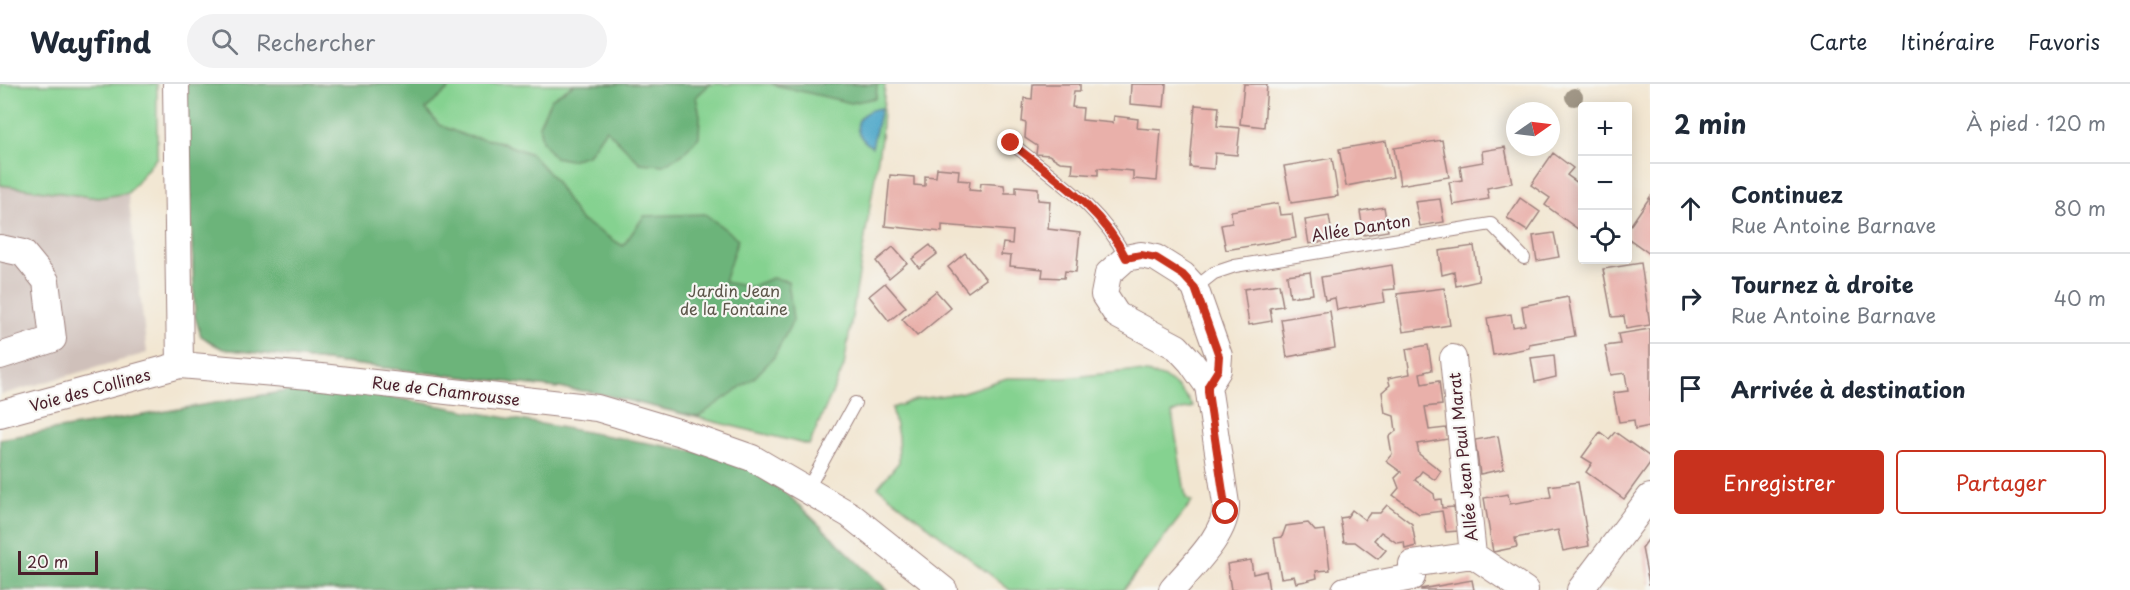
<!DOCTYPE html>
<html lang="fr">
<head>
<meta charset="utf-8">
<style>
  :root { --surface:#fff; --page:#f2f2f3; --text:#1f2937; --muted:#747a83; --line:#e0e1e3; --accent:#c8321e }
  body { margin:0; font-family:"Playpen Sans",sans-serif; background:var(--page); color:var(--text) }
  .controls { position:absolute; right:18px; top:18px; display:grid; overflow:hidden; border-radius:6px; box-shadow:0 3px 15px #0003 }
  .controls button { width:54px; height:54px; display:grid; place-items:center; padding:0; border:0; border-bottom:2px solid var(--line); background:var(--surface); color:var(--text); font:30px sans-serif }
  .compass { position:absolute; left:1506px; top:18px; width:54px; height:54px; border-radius:50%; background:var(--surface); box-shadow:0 3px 15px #0003; rotate:76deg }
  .scale { position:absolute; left:18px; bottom:15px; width:80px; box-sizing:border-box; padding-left:6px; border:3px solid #4a1f2b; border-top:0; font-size:16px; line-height:21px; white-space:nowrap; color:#4a1f2b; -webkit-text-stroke:4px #f6f6f2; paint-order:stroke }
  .stop { position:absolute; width:18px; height:18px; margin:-14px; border:4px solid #c8321e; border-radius:50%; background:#fff }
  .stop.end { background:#c8321e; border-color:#fff; box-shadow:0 2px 6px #0008 }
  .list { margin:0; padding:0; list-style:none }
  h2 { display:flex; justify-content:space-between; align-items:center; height:78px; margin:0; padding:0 24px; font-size:26px }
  h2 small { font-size:20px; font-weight:400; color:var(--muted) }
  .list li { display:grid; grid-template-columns:39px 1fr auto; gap:18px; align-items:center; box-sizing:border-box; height:90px; padding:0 24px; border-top:2px solid var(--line) }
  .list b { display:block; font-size:22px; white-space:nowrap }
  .list p { margin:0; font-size:20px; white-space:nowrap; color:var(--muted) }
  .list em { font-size:20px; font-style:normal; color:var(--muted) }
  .actions { display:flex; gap:12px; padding:18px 24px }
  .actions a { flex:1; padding:14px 0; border:2px solid var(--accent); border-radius:6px; text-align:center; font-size:21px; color:var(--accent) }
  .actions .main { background:var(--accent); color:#fff }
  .icon { flex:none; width:33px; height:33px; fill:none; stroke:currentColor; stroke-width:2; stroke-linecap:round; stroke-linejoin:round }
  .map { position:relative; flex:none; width:1650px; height:506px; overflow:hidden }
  header { display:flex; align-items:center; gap:36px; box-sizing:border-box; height:84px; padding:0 30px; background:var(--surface); border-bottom:2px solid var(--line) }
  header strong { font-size:28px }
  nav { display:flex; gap:33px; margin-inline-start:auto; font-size:21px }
  .search { width:420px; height:54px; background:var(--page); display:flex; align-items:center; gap:15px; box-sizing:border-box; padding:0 21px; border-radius:33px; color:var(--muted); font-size:22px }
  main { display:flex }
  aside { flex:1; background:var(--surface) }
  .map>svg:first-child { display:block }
  .industrial { fill:#cfc0ba }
  .green { fill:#85d290; stroke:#68785e; stroke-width:1.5 }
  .forest { fill:#6cb47a; stroke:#5b6a52; stroke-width:1.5 }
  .water { fill:#4aa5c8; stroke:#4a627a; stroke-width:1.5 }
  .building { fill:#e9b0aa }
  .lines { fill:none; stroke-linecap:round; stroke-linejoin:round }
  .lane-casing { stroke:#9e827e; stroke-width:14 }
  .street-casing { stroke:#9e827e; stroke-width:28 }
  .lane { stroke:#fff; stroke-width:12 }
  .street { stroke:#fff; stroke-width:26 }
  .tree { fill:#a09686 }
  .route { stroke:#c8321e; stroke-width:8 }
  .labels { text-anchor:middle; stroke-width:4.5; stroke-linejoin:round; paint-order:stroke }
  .street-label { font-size:16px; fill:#4a1f2b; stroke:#f6f6f2 }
  .park-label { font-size:16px; fill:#5c5549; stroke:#f6f6f2 }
</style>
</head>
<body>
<header>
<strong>Wayfind</strong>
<div class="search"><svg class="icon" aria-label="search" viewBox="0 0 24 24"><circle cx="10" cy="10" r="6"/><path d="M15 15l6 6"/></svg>Rechercher</div>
<nav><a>Carte</a><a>Itinéraire</a><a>Favoris</a></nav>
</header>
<main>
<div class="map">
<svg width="1650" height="506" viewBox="0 0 1650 506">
  <rect width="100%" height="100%" fill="#f6f6f2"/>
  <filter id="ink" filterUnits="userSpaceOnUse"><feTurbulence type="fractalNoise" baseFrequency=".0167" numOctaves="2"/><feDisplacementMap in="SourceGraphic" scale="12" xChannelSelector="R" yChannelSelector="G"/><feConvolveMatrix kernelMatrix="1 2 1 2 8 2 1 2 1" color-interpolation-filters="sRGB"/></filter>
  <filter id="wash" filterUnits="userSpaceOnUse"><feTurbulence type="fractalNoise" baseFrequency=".008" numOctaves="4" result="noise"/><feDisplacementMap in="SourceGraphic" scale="24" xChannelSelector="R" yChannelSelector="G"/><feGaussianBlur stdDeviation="1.35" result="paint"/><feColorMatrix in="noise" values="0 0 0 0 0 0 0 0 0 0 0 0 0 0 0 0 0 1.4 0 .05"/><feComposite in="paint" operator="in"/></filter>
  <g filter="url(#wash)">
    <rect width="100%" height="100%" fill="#f2e6d1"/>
    <path class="industrial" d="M0 101 98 114 128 109 147 269 0 311Z"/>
    <path class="green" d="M0 0H157V73L128 109 98 114 0 101Z
      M186 0H885L881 55 844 282 809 361 593 308 223 265C202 255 202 254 195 232Z
      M1129 287C1164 291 1173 292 1193 323L1172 329 1186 414 1192 418 1123 506H1010L878 403 899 378 898 352 892 324 918 315 960 309 1007 294H1065Z"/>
    <path class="forest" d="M186 0H449V5L426 25 439 41 466 52 497 57 531 70 554 95 579 135 623 162 644 132 705 130 738 155 724 198 750 203 772 194 788 197 793 236 774 273 755 293 698 333 593 308 223 265 201 252 195 232Z
      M574 0H710L696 13 700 31 699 53 682 71 663 81 640 79 606 45 588 71 570 76 554 73 542 57 539 41 551 15Z
      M771 0H877L876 14 851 19Z
      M323 301 754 378 887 506H0V355Z"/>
    <path class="water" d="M881 24 872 63C849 49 854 27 881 24Z"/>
    <g id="blocks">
      <path class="building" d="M1033 0H1080V7H1074L1072 23 1083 24 1082 36 1113 39 1114 32 1138 35 1137 44 1161 46 1157 97 1133 95V87L1098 84V91L1072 89 1073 79 1060 78 1049 71 1036 70 1037 62 1025 54 1026 39 1022 38 1024 14 1032 15Z
        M1131 0H1166L1164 23 1130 20Z
        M1244 0H1267L1264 43 1240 40Z
        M1195 21 1219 23 1217 42 1240 44 1237 71 1215 69 1214 85 1190 83Z
        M1442 56 1449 93 1400 101 1394 64Z
        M1386 57 1393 93 1346 102 1339 65Z
        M1505 63 1512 99 1487 104 1489 115 1453 121 1449 98 1462 96 1460 82 1483 78 1482 67Z
        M1553 69 1573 84 1567 91 1582 102V148L1545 121 1550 114 1531 101Z
        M1332 74 1338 112 1291 119 1284 82Z
        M937 84 959 86 958 96 970 97 969 106 980 107 981 99 1004 101 1005 109H1016V102L1038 104V116L1050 117 1048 145 1080 149 1076 188 1065 187 1064 194 1042 193 1043 185 1010 182 1011 172 1001 171 1003 159 1012 160 1013 147 942 141V148L885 142 890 91 914 93V101L925 102V92L936 93Z
        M1650 113V170L1628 154V145Z
        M1520 114 1540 128 1527 147 1507 134Z
        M1440 115 1444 138 1420 142 1415 118Z
        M1278 119 1280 131 1292 130 1296 154 1226 166 1221 141 1232 139 1231 127Z
        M1384 123 1388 147 1364 151 1360 127Z
        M1329 132 1333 156 1309 160 1305 136Z
        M1554 149 1559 173 1537 177 1533 152Z
        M930 161 937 170 919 184 912 175Z
        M1474 162 1479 197 1456 202 1454 188 1442 191 1439 167Z
        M893 163 907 179 889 194 876 177Z
        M965 169 986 195 968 208 948 183Z
        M1641 179 1650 241 1626 245 1624 232 1612 233 1603 185Z
        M1392 181 1395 205 1383 206 1385 218 1337 226 1335 214 1325 216 1321 193Z
        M1310 188 1313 210 1290 213 1287 191Z
        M885 199 906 223 889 237 869 212Z
        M1279 200 1283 222 1270 224 1272 237 1249 241 1244 205Z
        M1444 204 1450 241 1403 248 1397 210Z
        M936 207 951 224 917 252 902 235Z
        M1568 213 1575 252 1529 260V264L1493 271 1487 234 1511 230 1513 243 1525 241 1522 222Z
        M1330 227 1335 264 1287 273 1281 235Z
        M1650 245V342L1635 345 1634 336 1619 338 1613 309 1628 307 1625 289 1611 291 1605 262 1620 260 1618 250Z
        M1428 261 1432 286 1420 289 1422 300 1439 297 1442 321 1425 323 1429 346 1446 344 1448 355 1417 360 1419 370 1441 387 1435 396 1422 387 1415 396 1434 410 1435 416 1441 415 1442 424 1454 423 1458 447 1446 448 1442 427 1419 430 1393 411 1399 404 1395 394 1401 388 1386 377 1392 370 1389 353 1396 347 1394 332 1385 329 1382 308 1390 301 1388 294 1410 290 1406 265Z
        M1554 271 1556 293 1535 298 1531 274Z
        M1600 348 1609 355 1615 348 1650 373V379L1624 415 1586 388 1592 379 1582 373Z
        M1498 352 1504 385 1480 390 1475 356Z
        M1578 398 1589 462 1563 467 1558 446 1515 454 1517 463 1493 468 1484 414 1508 410 1510 420 1551 413 1549 402Z
        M1387 421 1412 440 1416 462 1405 465 1404 458 1397 459 1381 448 1374 456 1386 466 1378 475 1355 458H1344L1340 434 1347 433 1352 426 1365 436 1370 429H1380Z
        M1308 439 1315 447 1325 446 1330 486 1316 487 1317 494 1306 497 1296 499 1294 492 1281 494 1274 454 1282 453 1286 442Z
        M1650 453V500H1649L1642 464Z
        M1251 476 1253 490 1266 487 1269 506H1231L1227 480Z
        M1472 496 1474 506H1421V505Z"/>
    </g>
  </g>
  <g filter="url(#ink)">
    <use href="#blocks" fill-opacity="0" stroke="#9e827e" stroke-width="1.5"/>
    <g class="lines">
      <g class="lane-casing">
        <path id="lane" d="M1011 59C1053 93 1102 124 1126 174
          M1195 204 1214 189 1235 182 1491 140 1524 174
          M807 406 855 319"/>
      </g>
      <g class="street-casing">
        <path id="street" d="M176 0 180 281
          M0 164 23 169 46 197 53 255 0 272
          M1141 171 1156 174 1183 191 1195 204 1219 272 1218 286 1208 302 1191 278 1177 263 1117 231 1104 211 1108 190 1126 174Z
          M0 330 180 281 321 293 597 324 681 349 752 374 850 431 944 506
          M1473 471 1525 506
          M1172 506C1190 484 1228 450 1226 420L1208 302
          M1345 506 1412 493V480L1473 471 1453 274
          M1580 506 1650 413"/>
      </g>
      <use href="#lane" class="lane"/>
      <use href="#street" class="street"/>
    </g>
    <circle class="tree" cx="1574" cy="13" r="9"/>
  </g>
  <g class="lines" filter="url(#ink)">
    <path class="route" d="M1011 59C1053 93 1102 124 1126 174L1141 171 1156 174 1183 191 1195 204 1219 272 1218 286 1208 302V308L1226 428"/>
  </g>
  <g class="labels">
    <g class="street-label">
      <text transform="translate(1361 144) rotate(-9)" y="6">Allée Danton</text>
      <text transform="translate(90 306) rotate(-15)" y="6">Voie des Collines</text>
      <text transform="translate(446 307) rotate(7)" y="6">Rue de Chamrousse</text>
      <text transform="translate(1463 373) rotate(-96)" y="6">Allée Jean Paul Marat</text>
    </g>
    <g class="park-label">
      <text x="734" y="213">Jardin Jean<tspan x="734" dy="18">de la Fontaine</tspan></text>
    </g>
  </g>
</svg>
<div class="controls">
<button>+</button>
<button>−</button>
<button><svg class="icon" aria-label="locate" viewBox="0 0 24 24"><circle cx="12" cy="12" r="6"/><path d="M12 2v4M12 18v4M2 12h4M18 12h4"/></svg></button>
</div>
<svg class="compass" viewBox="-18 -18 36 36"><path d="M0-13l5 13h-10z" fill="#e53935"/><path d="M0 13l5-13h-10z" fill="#747a83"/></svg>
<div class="scale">20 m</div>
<div class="stop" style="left:1226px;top:428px"></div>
<div class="stop end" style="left:1011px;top:59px"></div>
</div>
<aside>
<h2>2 min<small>À pied · 120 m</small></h2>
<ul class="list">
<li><svg class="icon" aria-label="ahead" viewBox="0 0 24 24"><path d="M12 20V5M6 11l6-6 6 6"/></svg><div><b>Continuez</b><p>Rue Antoine Barnave</p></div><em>80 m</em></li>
<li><svg class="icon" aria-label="right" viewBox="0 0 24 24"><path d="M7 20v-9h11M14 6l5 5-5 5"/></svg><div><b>Tournez à droite</b><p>Rue Antoine Barnave</p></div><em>40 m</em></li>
<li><svg class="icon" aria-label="arrive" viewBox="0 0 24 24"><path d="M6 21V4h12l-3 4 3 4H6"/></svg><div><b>Arrivée à destination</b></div></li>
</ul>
<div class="actions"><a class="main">Enregistrer</a><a>Partager</a></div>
</aside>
</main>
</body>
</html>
